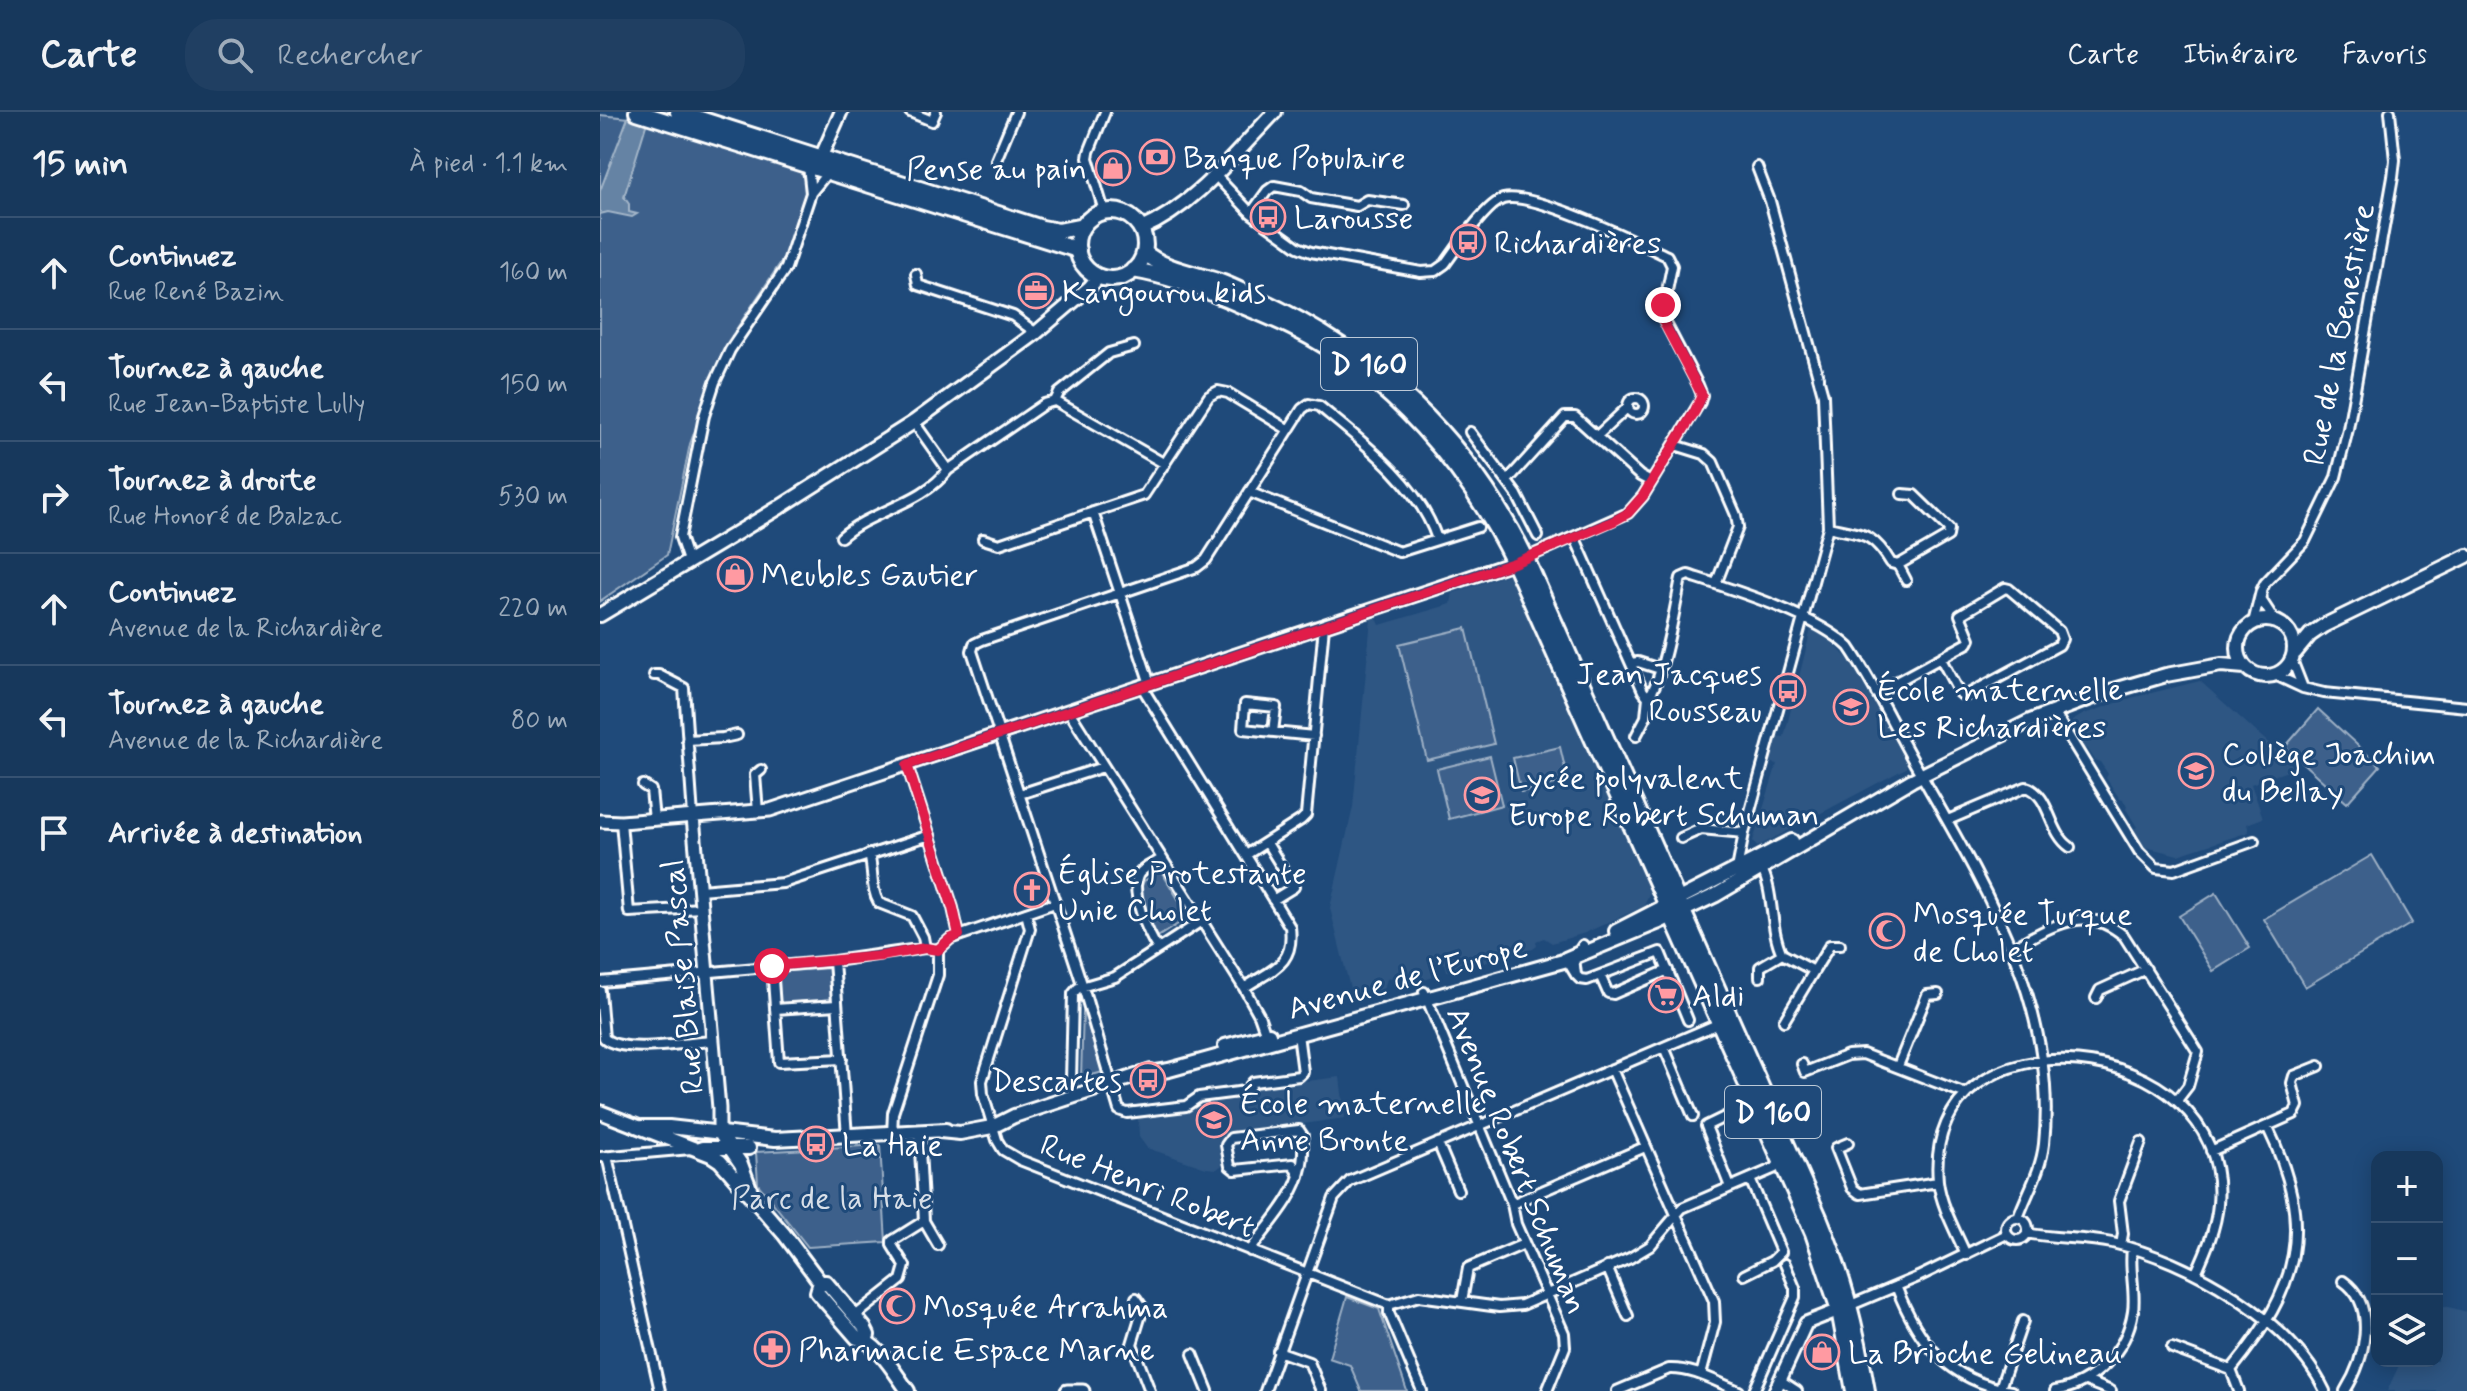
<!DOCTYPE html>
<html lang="fr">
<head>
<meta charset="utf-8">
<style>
  :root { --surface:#17385c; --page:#203f62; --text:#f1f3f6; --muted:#9eacbb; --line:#365272 }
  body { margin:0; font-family:Mynerve,sans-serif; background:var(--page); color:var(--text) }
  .controls { position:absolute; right:24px; bottom:24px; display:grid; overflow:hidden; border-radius:16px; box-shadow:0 4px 20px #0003 }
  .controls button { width:72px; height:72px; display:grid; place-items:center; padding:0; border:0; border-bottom:2px solid var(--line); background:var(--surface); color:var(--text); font:40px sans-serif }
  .stop { position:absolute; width:24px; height:24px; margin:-18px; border:6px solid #e11d48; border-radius:50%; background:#fff }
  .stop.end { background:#e11d48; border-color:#fff; box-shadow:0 2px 8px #0008 }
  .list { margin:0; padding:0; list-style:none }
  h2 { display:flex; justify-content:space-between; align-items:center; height:104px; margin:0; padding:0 32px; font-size:34px }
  h2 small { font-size:26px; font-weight:400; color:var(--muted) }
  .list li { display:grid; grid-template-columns:52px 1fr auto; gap:24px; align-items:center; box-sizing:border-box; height:112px; padding:0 32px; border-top:2px solid var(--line) }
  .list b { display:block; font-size:30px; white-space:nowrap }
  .list p { margin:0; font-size:26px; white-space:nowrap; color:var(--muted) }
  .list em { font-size:26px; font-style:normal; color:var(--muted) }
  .icon { flex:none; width:44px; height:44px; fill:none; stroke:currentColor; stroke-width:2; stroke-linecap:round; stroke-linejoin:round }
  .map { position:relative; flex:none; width:1867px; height:1279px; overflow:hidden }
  header { display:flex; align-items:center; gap:48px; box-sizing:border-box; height:112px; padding:0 40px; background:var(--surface); border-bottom:2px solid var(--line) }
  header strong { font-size:38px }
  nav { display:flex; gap:44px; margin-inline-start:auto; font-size:28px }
  .search { width:560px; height:72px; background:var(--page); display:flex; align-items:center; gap:20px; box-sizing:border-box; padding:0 28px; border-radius:32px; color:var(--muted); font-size:30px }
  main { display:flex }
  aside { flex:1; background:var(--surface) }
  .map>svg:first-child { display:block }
  .built { fill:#2e5683 }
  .green { fill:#3c618b; stroke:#9eb0c5; stroke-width:2 }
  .water { fill:#6583a4; stroke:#a3b5c8; stroke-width:2 }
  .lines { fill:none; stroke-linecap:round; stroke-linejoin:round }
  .minor-casing { stroke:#fff; stroke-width:14 }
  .tertiary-casing { stroke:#fff; stroke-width:17 }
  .secondary-casing { stroke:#fff; stroke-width:18 }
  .primary-casing { stroke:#fff; stroke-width:20 }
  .minor { stroke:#1f4a7a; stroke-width:8 }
  .tertiary { stroke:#1f4a7a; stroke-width:11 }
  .secondary { stroke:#1f4a7a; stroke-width:12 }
  .primary { stroke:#1f4a7a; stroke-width:14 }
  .route { stroke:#e11d48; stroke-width:10 }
  .labels { text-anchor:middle; stroke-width:6; stroke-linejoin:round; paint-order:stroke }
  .shield { fill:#1f4a7a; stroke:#bcc9d7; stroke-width:2 }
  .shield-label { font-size:30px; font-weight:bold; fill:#fff }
  .poi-label { font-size:32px; fill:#fff; stroke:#1f4a7a; text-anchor:start }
  .street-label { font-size:32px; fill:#fff; stroke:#1f4a7a }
  .park-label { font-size:32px; fill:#d8dfe8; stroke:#1f4a7a }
</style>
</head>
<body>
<header>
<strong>Carte</strong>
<div class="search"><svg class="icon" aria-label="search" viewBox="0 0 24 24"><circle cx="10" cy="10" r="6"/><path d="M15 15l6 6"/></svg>Rechercher</div>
<nav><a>Carte</a><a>Itinéraire</a><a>Favoris</a></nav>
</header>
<main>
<aside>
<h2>15 min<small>À pied · 1.1 km</small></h2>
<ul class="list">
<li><svg class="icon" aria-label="ahead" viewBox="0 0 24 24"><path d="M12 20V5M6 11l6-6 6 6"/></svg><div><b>Continuez</b><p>Rue René Bazin</p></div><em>160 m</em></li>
<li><svg class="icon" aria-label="left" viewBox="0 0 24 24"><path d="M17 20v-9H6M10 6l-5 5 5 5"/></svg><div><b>Tournez à gauche</b><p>Rue Jean-Baptiste Lully</p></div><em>150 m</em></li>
<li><svg class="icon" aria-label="right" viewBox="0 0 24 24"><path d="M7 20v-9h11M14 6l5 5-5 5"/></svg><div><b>Tournez à droite</b><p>Rue Honoré de Balzac</p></div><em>530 m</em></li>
<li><svg class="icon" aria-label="ahead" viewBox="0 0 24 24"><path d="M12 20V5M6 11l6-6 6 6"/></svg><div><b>Continuez</b><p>Avenue de la Richardière</p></div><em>220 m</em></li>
<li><svg class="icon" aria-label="left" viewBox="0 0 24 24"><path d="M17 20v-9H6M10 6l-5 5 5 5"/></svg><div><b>Tournez à gauche</b><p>Avenue de la Richardière</p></div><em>80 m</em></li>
<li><svg class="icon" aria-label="arrive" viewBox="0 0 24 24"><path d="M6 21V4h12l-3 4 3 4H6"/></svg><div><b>Arrivée à destination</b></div></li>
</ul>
</aside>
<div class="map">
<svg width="1867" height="1279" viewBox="0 0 1867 1279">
  <rect width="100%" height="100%" fill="#1f4a7a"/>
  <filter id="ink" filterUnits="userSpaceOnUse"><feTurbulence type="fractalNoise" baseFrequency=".0125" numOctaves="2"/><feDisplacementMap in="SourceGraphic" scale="16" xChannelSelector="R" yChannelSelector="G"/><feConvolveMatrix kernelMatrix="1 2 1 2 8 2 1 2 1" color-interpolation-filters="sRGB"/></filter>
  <g filter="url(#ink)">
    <path class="built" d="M909 462 1051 777 1044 794 985 821 952 831 944 826 936 829 937 834 933 837 852 860 847 859 845 851 833 854 834 862 831 866 806 873 794 865 787 867 784 876 779 881 753 888 730 796 753 695 771 507 777 506 780 513 851 492 853 481Z
      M1211 517 1228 526 1251 550 1306 651V656L1157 735 1153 729 1177 652 1169 650 1176 624 1184 625Z
      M1600 569 1696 656 1651 672 1663 706 1647 712 1649 720 1578 743 1545 735 1534 717 1537 715 1526 697 1527 694 1523 688 1520 687 1506 666 1508 662 1500 650 1495 648 1487 636 1485 637 1472 616V609L1484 602 1531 586Z
      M740 965 745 1006 632 1022 623 1031 625 1051 617 1057 606 1056 547 1036 539 1025 538 1006 591 999 601 991 648 984 656 975Z
      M1845 1194 1867 1200V1279H1787L1801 1249H1837V1196Z"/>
    <path class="green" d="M0 3 49 8 201 59 207 76 185 144 127 231 90 332 67 443 0 489Z
      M866 516 894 632 827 648 799 532Z
      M1718 597 1780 654 1747 691 1685 635Z
      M960 635 968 669 921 680 913 646Z
      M890 644 902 693 849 707 837 657Z
      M1772 743 1812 811 1705 875 1664 807Z
      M561 759 589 805 556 826 540 777 544 769Z
      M1616 781 1650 836 1613 859 1579 804Z
      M231 856 233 889 179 893 176 860Z
      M483 898 503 960 481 966Z
      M280 1033 286 1130 208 1135 158 1072 156 1040Z
      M747 1185 779 1197 807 1279H761L750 1253 729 1246Z"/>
    <path class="water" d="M30 0H50L24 85 29 92V100L37 102 32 105 8 100 0 102V79Z"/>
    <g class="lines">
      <g class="minor-casing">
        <path id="minor" d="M310 0 332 9 336 0
          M396 48 416 0
          M208 54 211 81 228 60
          M614 62 651 101 698 135 711 140 821 160 835 159 845 152C856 137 886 92 903 87 934 79 1036 130 1067 144L1072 154 1062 204 1098 273 1102 283 1100 290 1043 384 1028 401 926 446
          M504 99 488 46 489 40 505 0
          M651 101 667 79 674 74 701 79 711 86 757 94 767 88 804 93
          M316 162 318 173 413 204 436 221
          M1028 294a8 8 0 1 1 16 0a8 8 0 1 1-16 0Z
          M455 289 459 281 509 241 534 234
          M314 310 348 358 444 292 455 289 565 352
          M870 320 917 383 938 424
          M997 324 1028 295
          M1075 333 1104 342 1113 350 1136 403 1138 415 1116 472
          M907 369 965 305H975L1040 364 1051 370
          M649 380 799 440 878 415
          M493 400 550 572
          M1228 415C1262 423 1272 419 1291 451L1298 453 1306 468
          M241 425C272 398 322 392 348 358
          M975 426 1043 579 1048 585
          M383 427 399 432 544 383 609 284 618 279 628 281 689 318
          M88 449 80 425 104 304 115 270 130 238 186 156 211 81
          M1298 453 1348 424 1349 417 1314 383 1302 382
          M1661 479 1665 471 1705 429 1736 365 1748 317 1793 65 1795 48 1790 0
          M1653 511 1661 479 1662 489 1675 509
          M1031 551 1038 550 1060 557
          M54 563H59L84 576 93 705
          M1675 563 1703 576 1692 548
          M542 575 690 815C695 854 670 858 644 876
          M1703 576 1724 581 1867 595
          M1276 581 1368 531 1370 527 1360 503 1405 476 1409 477 1459 519 1462 527 1459 533 1365 584 1359 581 1341 547
          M469 599 644 876 659 903 666 923
          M1454 600 1539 739 1556 756 1574 758 1654 729
          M673 620 676 595 645 592 643 617 714 624
          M1036 624 1046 605 1048 585C1063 570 1076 490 1081 466L1088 463C1134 478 1216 503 1249 535 1274 572 1293 613 1315 652 1381 768 1459 893 1444 1032 1441 1059 1427 1081 1418 1106
          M87 628 123 626 137 623
          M307 653 353 796 359 823
          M43 673 51 678 54 708
          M420 682 503 655
          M158 700 155 663 161 658
          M1348 708 1426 675C1451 683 1448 720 1470 735
          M21 710 29 800 102 796
          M1081 726 1101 717 1144 721
          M667 731 694 775 673 788
          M269 742C274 759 270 776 279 791L312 804 323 825 325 836
          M646 743 701 708 706 703 724 514
          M1141 758 1138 752 1144 721 1228 415 1223 283 1170 89 1157 55
          M100 778 183 771 330 723
          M426 801 430 817 382 969 383 982 397 1028 403 1038 420 1048 789 1193 819 1184 899 1195 922 1193 1030 1146 1050 1134 1082 1096 1175 1056 1181 1049
          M1411 836C1451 816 1484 790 1524 824L1598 940 1588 974 1578 987
          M558 837C548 822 529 779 539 762 544 755 554 752 561 747
          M338 838 350 827 455 791
          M1182 842 1214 859 1184 909
          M974 845 976 863 965 845 979 839 983 833
          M234 849 247 1024
          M172 854 179 950 242 947
          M1214 859 1230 833H1240
          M976 863 980 867 987 868 1060 840 1088 908
          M1000 863 1008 881 1013 882 1068 858
          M1160 865V855L1182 842C1169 815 1175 781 1161 755
          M0 870 234 849 325 836 338 838
          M0 879 4 926C23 943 87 930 113 929
          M824 880 912 1092 916 1112 964 1221 965 1235 947 1279
          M1496 886 1500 878 1546 857
          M175 897 237 893
          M698 922 703 960 699 964 653 970 646 979 599 985 586 994 527 1001 519 998 483 875 372 539 374 532 382 528 597 455 606 448 702 297 709 292 719 294C763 330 819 372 837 427
          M1064 935 1093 1004
          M1202 952 1205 960 1248 943 1263 942 1366 982
          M1298 954 1327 883 1338 882
          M1012 957 1114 1189 1115 1210 1101 1263
          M471 969 473 882 478 876 515 865 600 810
          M1667 1014 1694 1002 1698 994 1692 971 1694 964 1719 954
          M319 1020 324 1109 338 1133
          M292 1022 293 1001 338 863V838
          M838 1031 858 1078
          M1248 1031 1236 1036 1252 1076 1260 1082 1338 1070
          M1611 1039 1667 1014C1716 1115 1699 1175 1631 1258L1639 1279
          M7 1044 60 1279
          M0 1045 91 1037
          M1130 1075 1106 1014 1141 997
          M912 1092 1045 1035
          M1406 1117a11 11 0 1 1 22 0a11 11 0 1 1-22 0Z
          M1427 1121C1454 1127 1483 1125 1512 1131 1588 1148 1691 1207 1725 1279
          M1521 1133 1523 1122 1519 1089 1541 1030
          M650 1139C667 1114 695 1087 701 1056 704 1046 703 1034 703 1024L699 1018 631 1026 626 1033 630 1054 635 1058 693 1052 699 1064
          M1366 1143C1356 1120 1341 1094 1338 1069 1322 890 1633 919 1618 1092 1616 1116 1606 1139 1596 1161
          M1007 1155 1028 1204
          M1144 1163 1172 1149 1181 1140 1150 1067
          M1743 1169C1779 1194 1764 1249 1745 1279
          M1296 1174C1318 1231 1348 1268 1411 1279
          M536 1186 543 1196 532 1232 550 1279
          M862 1189 868 1156 924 1132
          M789 1193V1201L822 1279
          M1251 1193 1318 1165 1407 1122
          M254 1205 301 1168 305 1154 292 1133V1129L324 1109
          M1572 1236 1631 1258
          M678 1239 709 1250 721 1279
          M593 1242 608 1279
          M1180 1268 1197 1279
          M1486 1269 1511 1279
          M665 1279 734 1086 750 1069 1120 911
          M1017 1279 1069 1257C1094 1256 1116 1270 1139 1279
          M1154 1279 1195 1185V1176L1185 1152
          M1399 1279 1423 1209
          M1455 1279C1493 1273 1527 1239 1533 1199 1536 1179 1529 1158 1532 1137"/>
      </g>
      <g class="tertiary-casing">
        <path id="tertiary" d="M221 45 241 0
          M93 705 119 996V1020
          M0 709 21 710 170 698 921 448
          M467 1279H483
          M1175 1279 1206 1211 1247 1195"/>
      </g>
      <g class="secondary-casing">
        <path id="secondary" d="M541 117C595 94 635 41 675 0
          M0 503 180 395 314 310 436 221 490 175 499 164
          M1638 536a28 28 0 1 1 56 0a28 28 0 1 1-56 0Z
          M1695 541 1710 523 1723 514 1867 444
          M1016 819 1192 729
          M625 934 669 922
          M544 962 569 958 967 848 1057 811 1116 783 1312 668 1430 609 1504 581 1566 563 1621 553 1645 555
          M0 1000 111 1043 120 1049 184 1122 220 1170H226L264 1215 268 1223 266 1228
          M42 1015H69L175 1027 346 1018
          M340 1019 360 1021 392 1015 414 1004 551 959
          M119 1020 141 1052 151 1079
          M102 1036H149
          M220 1170 217 1180 257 1226C278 1230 296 1263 308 1279"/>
      </g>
      <g class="primary-casing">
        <path id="primary" d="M37 0 478 138
          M78 0 442 116 458 119 483 114
          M477 133a34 34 0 1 1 68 0a34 34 0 1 1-68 0Z
          M544 140C564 158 598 162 623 171 634 175 645 181 656 186 777 242 867 326 926 446L1219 1105C1244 1166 1256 1214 1267 1279
          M533 158C570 164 609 179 643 194 659 201 677 208 693 216 789 264 868 355 914 451L1213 1121 1239 1198 1254 1279"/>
      </g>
      <use href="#minor" class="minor"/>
      <use href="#tertiary" class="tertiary"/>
      <use href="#secondary" class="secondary"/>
      <use href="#primary" class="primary"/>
    </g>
  </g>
  <g class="lines" filter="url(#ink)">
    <path class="route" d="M172 854 282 844 325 836 338 838 350 827 359 823 353 796 307 653 914 451 1014 409 1028 401 1043 384 1095 299 1102 283 1063 209V193"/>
  </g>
  <defs>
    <g id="bank-ring" transform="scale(1.8)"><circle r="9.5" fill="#1f4a7a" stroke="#ff9aa2" stroke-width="1.5"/><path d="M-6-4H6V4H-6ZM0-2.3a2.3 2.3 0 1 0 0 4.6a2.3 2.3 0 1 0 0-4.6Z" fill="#ff9aa2"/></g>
    <g id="shop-ring" transform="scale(1.8)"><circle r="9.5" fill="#1f4a7a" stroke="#ff9aa2" stroke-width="1.5"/><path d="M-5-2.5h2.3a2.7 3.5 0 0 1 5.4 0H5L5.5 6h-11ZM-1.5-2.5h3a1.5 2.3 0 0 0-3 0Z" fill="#ff9aa2"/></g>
    <g id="bus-ring" transform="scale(1.8)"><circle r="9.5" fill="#1f4a7a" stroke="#ff9aa2" stroke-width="1.5"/><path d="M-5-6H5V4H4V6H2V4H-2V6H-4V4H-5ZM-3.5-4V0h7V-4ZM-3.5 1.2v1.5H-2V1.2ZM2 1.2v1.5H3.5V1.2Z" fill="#ff9aa2"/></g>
    <g id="office-ring" transform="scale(1.8)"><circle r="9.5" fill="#1f4a7a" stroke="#ff9aa2" stroke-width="1.5"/><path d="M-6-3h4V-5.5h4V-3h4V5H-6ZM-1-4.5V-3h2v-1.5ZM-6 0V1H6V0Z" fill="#ff9aa2"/></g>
    <g id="school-ring" transform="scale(1.8)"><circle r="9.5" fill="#1f4a7a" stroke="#ff9aa2" stroke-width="1.5"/><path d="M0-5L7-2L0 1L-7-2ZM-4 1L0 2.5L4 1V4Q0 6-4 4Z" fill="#ff9aa2"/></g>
    <g id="church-ring" transform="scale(1.8)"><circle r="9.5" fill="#1f4a7a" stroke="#ff9aa2" stroke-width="1.5"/><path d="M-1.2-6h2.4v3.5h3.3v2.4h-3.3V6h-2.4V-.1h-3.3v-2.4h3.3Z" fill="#ff9aa2"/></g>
    <g id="mosque-ring" transform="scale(1.8)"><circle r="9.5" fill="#1f4a7a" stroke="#ff9aa2" stroke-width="1.5"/><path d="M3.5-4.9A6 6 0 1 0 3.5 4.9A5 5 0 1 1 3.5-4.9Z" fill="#ff9aa2"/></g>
    <g id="supermarket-ring" transform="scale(1.8)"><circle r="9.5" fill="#1f4a7a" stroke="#ff9aa2" stroke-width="1.5"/><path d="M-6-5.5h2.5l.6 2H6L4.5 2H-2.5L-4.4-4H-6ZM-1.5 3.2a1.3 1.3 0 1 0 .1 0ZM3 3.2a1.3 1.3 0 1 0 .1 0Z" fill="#ff9aa2"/></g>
    <g id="pharmacy-ring" transform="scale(1.8)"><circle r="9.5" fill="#1f4a7a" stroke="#ff9aa2" stroke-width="1.5"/><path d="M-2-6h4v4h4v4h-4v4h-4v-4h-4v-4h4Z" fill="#ff9aa2"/></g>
  </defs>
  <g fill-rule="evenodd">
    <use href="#bank-ring" x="557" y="45"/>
    <use href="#shop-ring" x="513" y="56"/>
    <use href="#bus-ring" x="668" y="105"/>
    <use href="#bus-ring" x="868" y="130"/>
    <use href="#office-ring" x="436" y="179"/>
    <use href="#shop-ring" x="135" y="462"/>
    <use href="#bus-ring" x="1188" y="579"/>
    <use href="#school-ring" x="1251" y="595"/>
    <use href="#school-ring" x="1596" y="659"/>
    <use href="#school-ring" x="882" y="683"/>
    <use href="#church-ring" x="432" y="778"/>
    <use href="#mosque-ring" x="1287" y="819"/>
    <use href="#supermarket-ring" x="1066" y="883"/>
    <use href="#bus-ring" x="548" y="968"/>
    <use href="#school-ring" x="614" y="1008"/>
    <use href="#bus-ring" x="216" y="1032"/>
    <use href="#mosque-ring" x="297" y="1194"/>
    <use href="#pharmacy-ring" x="172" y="1237"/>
    <use href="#shop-ring" x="1222" y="1240"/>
  </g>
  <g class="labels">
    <g class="shield">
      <rect x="721" y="226" width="96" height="52" rx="6"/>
      <rect x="1125" y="974" width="96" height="52" rx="6"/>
    </g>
    <g class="shield-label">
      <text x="769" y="262">D 160</text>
      <text x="1173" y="1010">D 160</text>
    </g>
    <g class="poi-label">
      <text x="583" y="56">Banque Populaire</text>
      <text x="487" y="67" text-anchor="end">Pense au pain</text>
      <text x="694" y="116">Larousse</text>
      <text x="894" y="141">Richardières</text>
      <text x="462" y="190">Kangourou kids</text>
      <text x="161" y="473">Meubles Gautier</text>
      <text x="1162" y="572" text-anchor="end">Jean Jacques<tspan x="1162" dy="37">Rousseau</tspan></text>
      <text x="1277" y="588">École maternelle<tspan x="1277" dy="37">Les Richardières</tspan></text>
      <text x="1622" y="652">Collège Joachim<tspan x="1622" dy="37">du Bellay</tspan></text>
      <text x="908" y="676">Lycée polyvalent<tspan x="908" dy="37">Europe Robert Schuman</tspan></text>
      <text x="458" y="771">Église Protestante<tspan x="458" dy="37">Unie Cholet</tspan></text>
      <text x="1313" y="812">Mosquée Turque<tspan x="1313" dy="37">de Cholet</tspan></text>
      <text x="1092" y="894">Aldi</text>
      <text x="522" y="979" text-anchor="end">Descartes</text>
      <text x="640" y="1001">École maternelle<tspan x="640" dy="37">Anne Bronte</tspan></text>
      <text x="242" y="1043">La Haie</text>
      <text x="323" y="1205">Mosquée Arrahma</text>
      <text x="198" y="1248">Pharmacie Espace Marne</text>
      <text x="1248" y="1251">La Brioche Gelineau</text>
    </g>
    <g class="street-label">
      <text transform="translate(1738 222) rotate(-79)" y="11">Rue de la Benestière</text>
      <text transform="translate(82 865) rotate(-95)" y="11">Rue Blaise Pascal</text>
      <text transform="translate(807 865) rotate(-15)" y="11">Avenue de l’Europe</text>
      <text transform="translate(918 1048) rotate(68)" y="11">Avenue Robert Schuman</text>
      <text transform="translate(548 1073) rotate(22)" y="11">Rue Henri Robert</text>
    </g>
    <g class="park-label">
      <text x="232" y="1096">Parc de la Haie</text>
    </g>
  </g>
</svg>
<div class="controls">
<button>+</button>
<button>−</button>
<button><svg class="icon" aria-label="layers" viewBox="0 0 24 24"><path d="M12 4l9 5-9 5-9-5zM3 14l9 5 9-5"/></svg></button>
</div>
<div class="stop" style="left:172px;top:854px"></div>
<div class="stop end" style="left:1063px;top:193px"></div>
</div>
</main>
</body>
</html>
